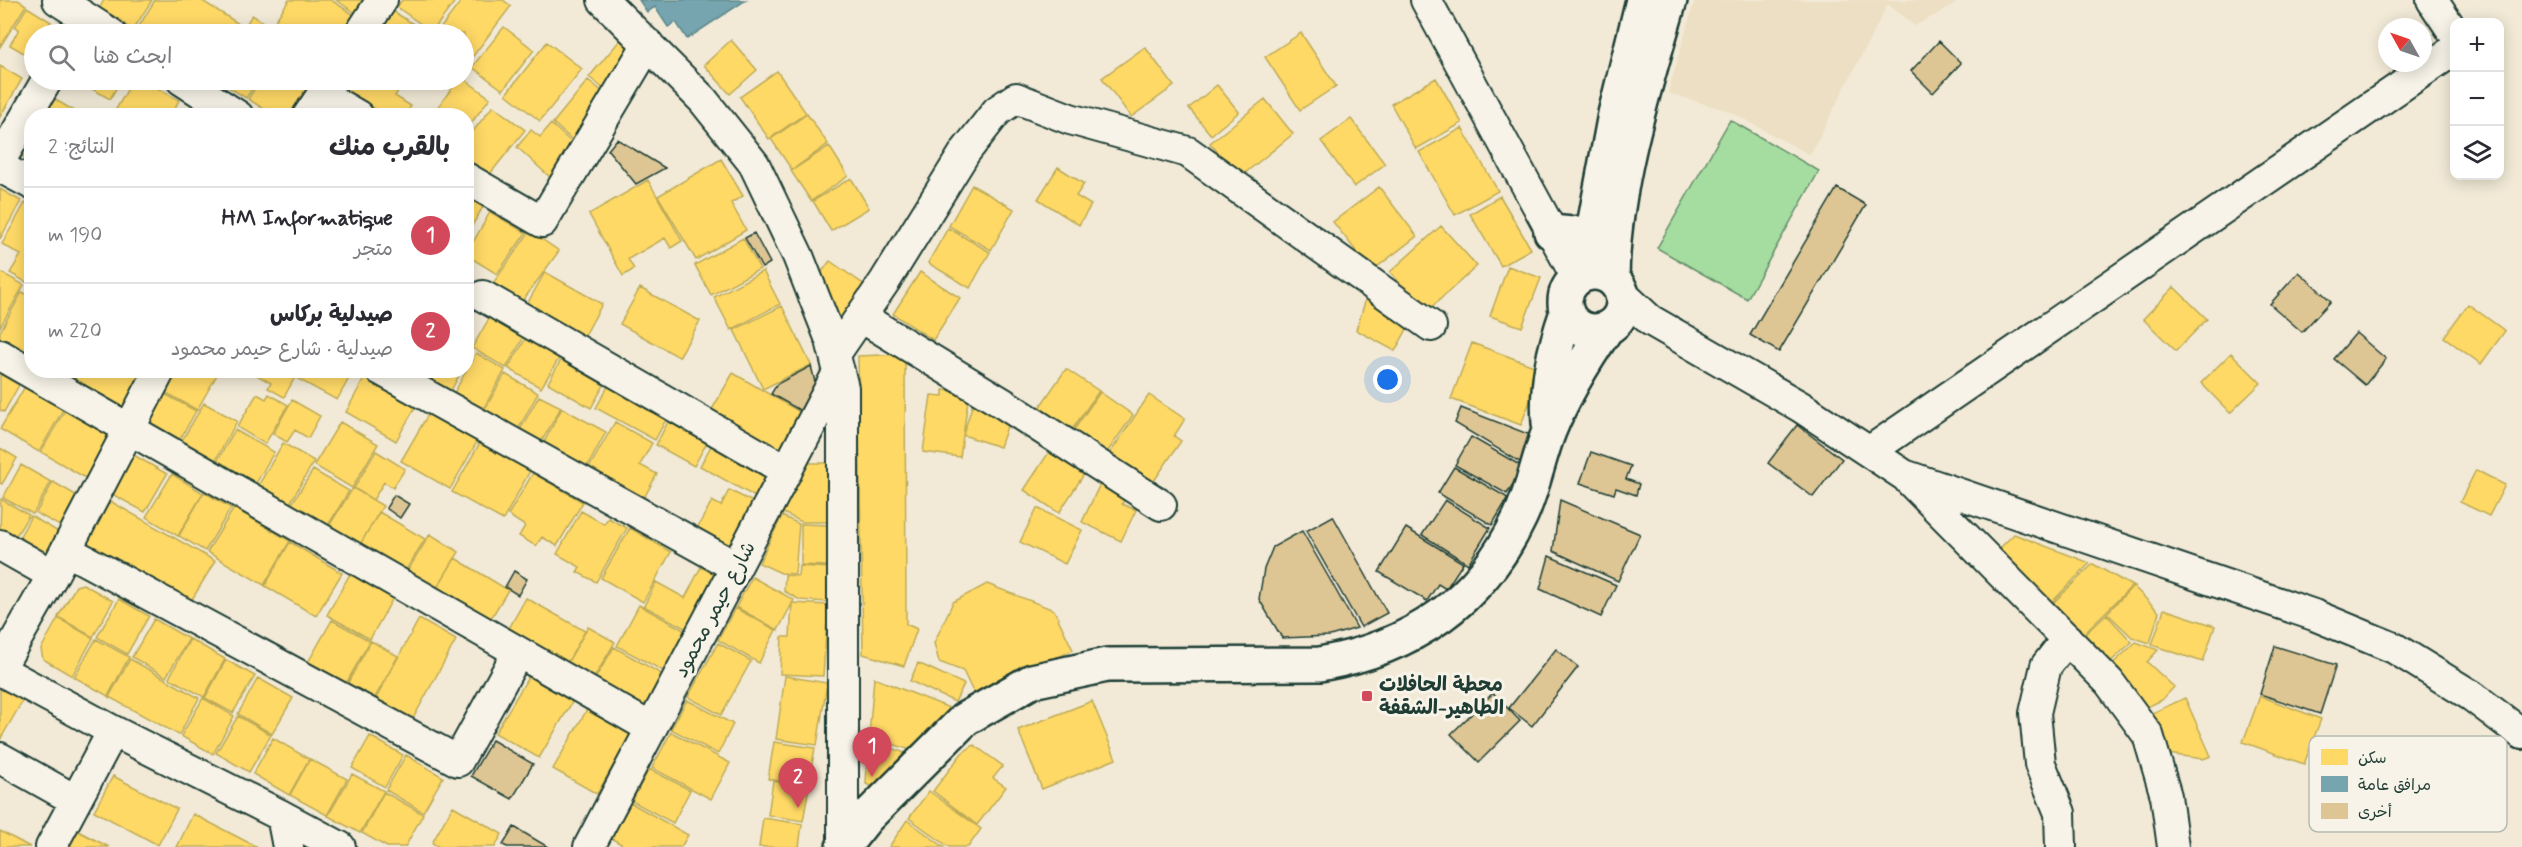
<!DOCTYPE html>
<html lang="ar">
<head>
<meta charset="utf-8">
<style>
  :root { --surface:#fff; --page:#f7f7f7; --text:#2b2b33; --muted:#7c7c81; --line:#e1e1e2; --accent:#d1495b }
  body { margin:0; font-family:Mynerve,"Playpen Sans Arabic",sans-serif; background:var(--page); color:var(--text); direction:rtl }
  .controls { position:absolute; right:18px; top:18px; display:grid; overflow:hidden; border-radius:12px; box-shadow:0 3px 15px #0003 }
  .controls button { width:54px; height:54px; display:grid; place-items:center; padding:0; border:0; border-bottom:2px solid var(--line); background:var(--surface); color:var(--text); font:30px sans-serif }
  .compass { position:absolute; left:2378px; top:18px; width:54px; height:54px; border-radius:50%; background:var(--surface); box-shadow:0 3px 15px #0003; rotate:310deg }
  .you { position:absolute; left:1388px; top:380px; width:21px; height:21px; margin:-15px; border:4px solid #fff; border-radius:50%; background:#1a73e8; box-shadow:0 0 0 9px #1a73e833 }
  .badge { display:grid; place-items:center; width:39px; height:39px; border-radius:50%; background:var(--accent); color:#fff; font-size:20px; font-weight:700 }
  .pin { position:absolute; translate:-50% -50px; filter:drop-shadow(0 2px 3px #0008) }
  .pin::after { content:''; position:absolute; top:32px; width:21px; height:18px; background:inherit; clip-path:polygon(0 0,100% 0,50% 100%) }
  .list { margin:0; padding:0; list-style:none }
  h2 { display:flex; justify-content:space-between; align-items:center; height:78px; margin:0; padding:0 24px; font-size:26px }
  h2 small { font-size:20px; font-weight:400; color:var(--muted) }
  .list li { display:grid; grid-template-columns:39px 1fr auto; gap:18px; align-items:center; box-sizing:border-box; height:96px; padding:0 24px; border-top:2px solid var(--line) }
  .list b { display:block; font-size:22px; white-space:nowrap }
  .list p { margin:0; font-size:20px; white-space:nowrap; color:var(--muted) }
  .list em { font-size:20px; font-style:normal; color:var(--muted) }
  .icon { flex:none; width:33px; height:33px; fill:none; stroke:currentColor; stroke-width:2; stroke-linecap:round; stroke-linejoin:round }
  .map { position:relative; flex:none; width:2522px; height:847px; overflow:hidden; direction:ltr }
  .search { position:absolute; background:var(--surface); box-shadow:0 3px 15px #0003; left:24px; top:24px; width:450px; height:66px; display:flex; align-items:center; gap:15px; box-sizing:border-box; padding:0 21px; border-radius:33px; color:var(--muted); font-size:22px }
  .panel { position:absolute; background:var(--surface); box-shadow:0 3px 15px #0003; left:24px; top:108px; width:450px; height:270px; border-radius:24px; direction:rtl }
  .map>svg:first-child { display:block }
  .built { fill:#ecdfc3 }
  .green { fill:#a5dc9f; stroke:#628c6a; stroke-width:1.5 }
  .homes { fill:#ffd966; stroke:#bcaa57; stroke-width:1.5 }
  .public { fill:#76a5af; stroke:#5c868a; stroke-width:1.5 }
  .building { fill:#dec694; stroke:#1f3d34; stroke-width:1.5 }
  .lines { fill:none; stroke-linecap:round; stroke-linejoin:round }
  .minor-casing { stroke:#1f3d34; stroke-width:34 }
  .major-casing { stroke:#1f3d34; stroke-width:38 }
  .minor { stroke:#f7f3e8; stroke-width:30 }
  .major { stroke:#f7f3e8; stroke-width:33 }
  .poi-dot { fill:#d1495b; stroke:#f7f3e8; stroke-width:2 }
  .labels { text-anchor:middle; stroke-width:6; stroke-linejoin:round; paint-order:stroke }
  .street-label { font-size:20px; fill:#1f3d34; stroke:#f7f3e8 }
  .poi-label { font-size:20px; font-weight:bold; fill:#1f3d34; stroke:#f7f3e8; text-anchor:start }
  .key { fill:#f7f3e8; stroke:#b6bcb2; stroke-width:1.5 }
  .key-label { font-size:16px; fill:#1f3d34 }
</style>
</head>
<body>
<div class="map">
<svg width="2522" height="847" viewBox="0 0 2522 847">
  <rect width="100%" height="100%" fill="#f2ead7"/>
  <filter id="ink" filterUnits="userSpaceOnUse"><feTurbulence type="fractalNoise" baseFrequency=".0167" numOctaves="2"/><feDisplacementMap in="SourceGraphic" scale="12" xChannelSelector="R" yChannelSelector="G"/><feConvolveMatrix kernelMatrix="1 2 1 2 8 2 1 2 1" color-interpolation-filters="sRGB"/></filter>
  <g filter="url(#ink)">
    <path class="built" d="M1695 0H1962L1915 26 1888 4 1810 155 1729 111 1668 93Z"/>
    <path class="green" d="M1730 120 1819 171 1747 299 1657 248Z"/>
    <path class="homes" d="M0 0H18L26 5 0 47Z
      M104 0H152L133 30 99 9Z
      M155 0H201L242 26 237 34H142L136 31Z
      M289 0H331L359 18 349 34H290L273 24Z
      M336 0H370L360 16Z
      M402 0H456L432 32 397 7Z
      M462 0H503L511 6 467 64 464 62V34H436Z
      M27 7 51 22 43 34H34V48L29 56 10 45 19 29 15 27Z
      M391 10 429 34H395L381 26Z
      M252 15 282 34H240Z
      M504 27 534 50 503 90 472 67Z
      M1301 33 1336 86 1300 110 1265 57Z
      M621 39 637 53 611 95 589 77Z
      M731 40 757 70 730 94 704 65Z
      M547 42 582 69 540 121 506 94Z
      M1145 47 1174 86 1131 117 1102 78Z
      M0 66 22 79 0 117Z
      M777 71 806 113 769 139 740 97Z
      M1436 78 1462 123 1416 149 1391 104Z
      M464 79 490 98 466 130V116H431L458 80Z
      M76 80H121L110 99Z
      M133 80H143L179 100 171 116H112Z
      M217 80H258L246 98Z
      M260 80H311L318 84 298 116H275L248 99Z
      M350 80H405L395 96 411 106 405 116H387L344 90Z
      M588 80 609 97 579 146 553 123Z
      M1217 85 1239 112 1211 135 1189 108Z
      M49 96 83 116H38Z
      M1265 99 1293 134 1239 178 1210 143Z
      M493 106 525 130 486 179 466 168V140Z
      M807 114 828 144 792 170 771 139Z
      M1351 119 1385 164 1354 187 1321 141Z
      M551 124 579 149 553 180 517 147 531 130 540 137Z
      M32 127V162L17 154Z
      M1462 128 1498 191 1455 215 1419 152Z
      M829 146 848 176 811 201 791 171Z
      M721 159 743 196 731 203 746 230 696 260 658 196Z
      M1058 167 1084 184 1076 196 1091 205 1079 225 1038 199Z
      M851 178 869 208 831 231 813 201Z
      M648 180 682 241 671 248 665 238 628 259 634 269 623 276 589 214Z
      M972 185 1014 209 991 250 949 226Z
      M1379 187 1417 236 1372 271 1333 222Z
      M0 189 21 201 0 239Z
      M466 195 484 205 466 236Z
      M1500 196 1531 249 1501 266 1470 214Z
      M25 203 32 207V273L26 282 10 273 21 255 2 244Z
      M490 212 526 233 497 274 466 255Z
      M1441 226 1477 266 1426 312 1390 272Z
      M948 228 990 252 970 288 928 263Z
      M530 231 559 251 519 306 491 286Z
      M743 238 760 269 711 295 695 265Z
      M830 261 872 290 849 323 832 311 821 273Z
      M1508 266 1541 278 1522 327 1490 316Z
      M763 271 780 304 731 330 714 297Z
      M0 272 24 285 0 327Z
      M545 272 602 304 584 337 526 306Z
      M920 272 960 298 933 340 893 314Z
      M2174 287 2207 319 2176 351 2143 319Z
      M640 288 700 321 679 357 620 324Z
      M22 292 32 297V356L0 343V332Z
      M1367 296 1412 320 1395 351 1356 330Z
      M2468 304 2505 331 2481 364 2444 337Z
      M782 306 811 365 763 389 734 330Z
      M491 315 525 335 506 368 472 348Z
      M528 335 561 355 541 388 508 368Z
      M1472 343 1542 369 1521 425 1451 399Z
      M476 353 505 370 482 411 453 395Z
      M2231 353 2261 383 2230 413 2201 383Z
      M905 354 906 624 917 629 904 666 863 654 858 356Z
      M561 360 604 385 591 408 548 383Z
      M1066 369 1099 391 1069 434 1036 412Z
      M48 370H76L69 382Z
      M80 370H144L126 415 72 385Z
      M172 370H214L218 373 197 410 161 390Z
      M248 370H299L284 397 268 388 271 383Z
      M300 370H351L353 371 337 400 296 378Z
      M410 370H462L449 394Z
      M733 373 800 412 775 457 707 418Z
      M0 374 19 385 4 412 0 410Z
      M505 374 538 393 515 435 481 416Z
      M365 377 416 406 396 441 346 412Z
      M612 379 670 412 655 440 596 408Z
      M27 383 65 406 39 452 0 429Z
      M943 390 969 393 960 457 923 452 931 395 943 396Z
      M161 392 196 411 179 441 145 422Z
      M1100 392 1133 415 1104 457 1071 434Z
      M257 394 266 399 269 394 288 405 265 444 237 427Z
      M1149 395 1185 419 1174 436 1181 441 1150 487 1106 459Z
      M539 396 561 407 538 448 516 437Z
      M292 400 320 416 308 438 295 430 287 442 273 434Z
      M974 400 1012 412 1000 447 963 435Z
      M204 403 237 421 215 461 181 442Z
      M562 408 606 432 584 473 540 450Z
      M65 410 114 438 89 480 41 452Z
      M430 411 478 440 450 489 401 461Z
      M671 416 710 437 694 466 656 445Z
      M340 422 378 444 352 488 314 465Z
      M615 422 652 443 640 465 657 474 640 505 585 475Z
      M235 430 274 452 255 485 216 463Z
      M716 437 773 469 757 498 700 466Z
      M481 441 531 469 503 520 452 492Z
      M283 443 314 461 290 503 258 486Z
      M1053 446 1088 468 1059 513 1024 490Z
      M0 448 17 458 2 484 0 483Z
      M376 451 405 469 393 488 384 482 373 500 354 488Z
      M130 453 167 474 145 512 108 492Z
      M806 463H828L827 522H802L783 513Z
      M21 465 51 482 33 514 3 498Z
      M313 470 349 491 327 527 291 505Z
      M2476 470 2505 485 2489 516 2460 502Z
      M533 473 583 502 557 546 542 537 536 546 519 536 525 526 508 515Z
      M172 474 203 493 178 536 146 517Z
      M53 482 83 499 67 530 36 513Z
      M1101 482 1127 494 1122 504 1136 510 1121 541 1082 522Z
      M353 488 383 506 358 548 327 529Z
      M729 490 755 503 730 551 695 532 712 501 721 506Z
      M204 492 231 508 205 551 179 536Z
      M1 499 29 515 12 542 0 535Z
      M110 501 215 561 190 603 86 543Z
      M234 508 290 541 264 585 207 552Z
      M1037 508 1082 530 1065 564 1020 542Z
      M581 511 604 524 608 518 627 528 596 582 577 572 580 567 557 554Z
      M379 512 425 539 403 575 358 548Z
      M31 516 62 534 45 562 15 545Z
      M782 516 799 524 795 574 781 573 759 563Z
      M801 524 828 525 827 566 801 565Z
      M630 528 671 552 643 602 601 578Z
      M430 534 459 552 434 593 405 575Z
      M2014 534 2090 563 2052 602 1999 549Z
      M290 542 342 573 316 616 265 586Z
      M455 558 508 590 487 625 434 593Z
      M2093 564 2132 586 2083 634 2053 603Z
      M799 566 830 568 827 602 800 600 784 591 785 575 798 576Z
      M701 567 719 577 690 631 644 606 656 582 685 598Z
      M350 574 393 598 370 639 327 615Z
      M752 577 794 600 778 630 736 607Z
      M83 584 113 601 93 637 58 617 76 586Z
      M987 584 1054 610 1073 650 976 698 963 671 939 662 934 643 953 602Z
      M2133 586 2159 612 2150 643 2132 637 2107 613Z
      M526 598 585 631 566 665 507 632Z
      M119 599 149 616 127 654 97 637Z
      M792 603 828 605 823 676 780 674 782 637H790Z
      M639 605 689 633 667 673 617 646Z
      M735 608 776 630 759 663 718 640Z
      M2164 609 2215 626 2203 662 2152 645Z
      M2106 614 2132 642 2107 665 2081 638Z
      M58 618 93 638 72 676 43 659 41 649Z
      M154 619 189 639 166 677 132 657Z
      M419 619 456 640 410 724 373 704Z
      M332 620 370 641 344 687 306 666Z
      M588 627 615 642 593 680 566 665Z
      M96 639 129 657 108 696 74 677Z
      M190 639 225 659 204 697 169 678Z
      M371 641 398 656 372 703 345 688Z
      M2136 642 2158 650 2147 662 2174 687 2162 700 2145 708 2107 669Z
      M718 643 751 661 721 715 688 697Z
      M614 647 665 676 645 710 594 680Z
      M130 659 199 698 179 735 109 697Z
      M226 660 255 676 233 713 205 698Z
      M918 663 964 684 955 702 910 681Z
      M530 674 574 699 539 758 495 733Z
      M785 676 827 683 817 745 776 739Z
      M0 677 27 693 0 740Z
      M258 678 293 698 272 734 238 714Z
      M874 678 962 713 922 754 869 736Z
      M2260 696 2321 719 2304 764 2243 742Z
      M203 698 234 716 213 754 181 736Z
      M2185 698 2211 756 2203 759 2168 754 2150 714Z
      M687 700 733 724 718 754 671 729Z
      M1092 701 1116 759 1042 789 1018 730Z
      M589 706 633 731 597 794 553 769Z
      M238 716 271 735 249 772 216 753Z
      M671 732 730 763 711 799 652 768Z
      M370 736 403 755 385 787 352 768Z
      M273 738 309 759 289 795 253 774Z
      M868 740 914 756 882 791 866 784Z
      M774 742 815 748 808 786 768 779Z
      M974 745 1003 766 993 778 1006 787 977 825 933 791 962 753Z
      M406 755 443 777 423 812 386 790Z
      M310 759 347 779 327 815 290 795Z
      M649 769 690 790 673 823 632 801Z
      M352 774 384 791 360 833 328 816Z
      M113 776 177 809 158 845 94 811Z
      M773 781 809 787 803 821 768 815Z
      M929 791 981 829 968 847H949L909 818Z
      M384 792 423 814 405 847H387L362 833Z
      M631 803 688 835 681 847H626L611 838Z
      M453 806 502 834 495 847H439L432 843Z
      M193 814 257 847H177Z
      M763 818 802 824 799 847H759Z
      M907 820 944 847H889Z
      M76 830 109 847H67Z
      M0 831 30 847H0Z"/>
    <path class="public" d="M639 0H746L687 39 676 22 668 27 655 7 647 12Z"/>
    <path class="building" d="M1939 41 1961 63 1933 93 1911 71Z
      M617 139 665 168 636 184 608 150Z
      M1837 188 1866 205 1779 352 1750 335Z
      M754 233 770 263 762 268 745 238Z
      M2299 272 2331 301 2302 332 2270 304Z
      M2356 333 2386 359 2365 385 2334 359Z
      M811 366 816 386 801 411 771 394 777 384Z
      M1461 408 1533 436 1523 464 1455 423Z
      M1797 425 1842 459 1813 497 1768 463Z
      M1471 437 1523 467 1507 494 1455 465Z
      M1591 452 1631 466 1626 479 1639 484 1636 495 1616 488 1614 494 1580 483Z
      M1454 467 1508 498 1492 525 1438 493Z
      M394 495 409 504 400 518 386 508Z
      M1445 500 1490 528 1468 564 1422 535Z
      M1560 500 1640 534 1618 581 1553 551Z
      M1333 516 1387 613 1361 627 1306 531Z
      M1406 528 1463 563 1446 589 1438 584 1427 601 1379 572Z
      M1302 531 1329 578 1357 628 1330 636 1282 638 1259 599 1264 569 1273 547Z
      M1549 556 1616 585 1601 617 1540 589Z
      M514 571 527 579 518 595 505 587Z
      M2275 646 2336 665 2320 714 2260 694Z
      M1556 649 1578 667 1532 726 1509 708Z
      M1493 693 1520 721 1479 762 1451 734Z
      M492 740 533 764 512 799 471 776Z
      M514 827 548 847H507L503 845Z"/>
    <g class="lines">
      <g class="minor-casing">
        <path id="minor" d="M58 0 111 34
          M603 0 703 100 754 164 798 256 831 340 843 388V846
          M1426 0 1577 278
          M2432 0 2454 33
          M360 34 382 0
          M182 80 238 116
          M322 95 358 116
          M308 116 332 80
          M0 161 47 80
          M0 167 32 184
          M466 178 542 222 648 44
          M1623 295 1650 320 1801 407 1904 475 2314 615 2394 648 2472 696 2522 734
          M483 296 787 471
          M861 317 1004 404 1161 505
          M835 354 885 281 965 152 997 111 1016 98 1070 119 1188 152 1431 326
          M0 355 651 728
          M381 370 736 567
          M1870 451 2454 50
          M1909 480 2109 682 2148 735 2166 796 2173 847
          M0 545 53 575
          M66 550 458 761 518 652
          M0 668 53 575 160 370
          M0 670 113 731 282 816
          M0 758 75 800
          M51 847 113 731
          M288 847 282 816 340 847
          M589 847 839 371
          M2061 847 2060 813 2040 764 2035 713 2046 666 2067 639"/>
      </g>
      <g class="major-casing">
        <path id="major" d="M1551 232 1572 234 1592 231
          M1565 302a29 29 0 1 1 58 0a29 29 0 1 1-58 0Z
          M1585 274 1615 114 1643 0
          M1612 279C1613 186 1644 89 1670 0
          M1549 423C1546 384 1554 349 1567 312
          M843 847 867 817 965 719 1032 681 1107 665 1320 664C1411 648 1480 603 1520 517 1533 490 1538 459 1549 431 1564 394 1585 360 1607 328"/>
      </g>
      <use href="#minor" class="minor"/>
      <use href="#major" class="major"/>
    </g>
  </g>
  <rect class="poi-dot" x="1361" y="690" width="12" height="12" rx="3"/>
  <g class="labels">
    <g class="street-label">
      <text transform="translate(714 609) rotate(-62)" y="7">شارع حيمر محمود</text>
    </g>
    <g class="poi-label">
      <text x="1379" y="691">محطة الحافلات<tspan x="1379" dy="23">الطاهير-الشقفة</tspan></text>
    </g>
  </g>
  <rect x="2309" y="736" width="198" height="96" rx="9" class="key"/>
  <rect x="2321" y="749" width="27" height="16" fill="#ffd966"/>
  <rect x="2321" y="776" width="27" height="16" fill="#76a5af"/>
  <rect x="2321" y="803" width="27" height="16" fill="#dec694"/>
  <g class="key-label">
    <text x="2358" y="763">سكن</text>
    <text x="2358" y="790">مرافق عامة</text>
    <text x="2358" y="817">أخرى</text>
  </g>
</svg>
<div class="controls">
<button>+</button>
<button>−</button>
<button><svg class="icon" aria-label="layers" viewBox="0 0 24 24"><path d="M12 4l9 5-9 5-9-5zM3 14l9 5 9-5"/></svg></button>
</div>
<svg class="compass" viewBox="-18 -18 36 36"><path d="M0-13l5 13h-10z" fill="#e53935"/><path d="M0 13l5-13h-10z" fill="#7c7c81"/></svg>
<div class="you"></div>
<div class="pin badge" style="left:872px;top:777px">1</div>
<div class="pin badge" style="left:798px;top:808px">2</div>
<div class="search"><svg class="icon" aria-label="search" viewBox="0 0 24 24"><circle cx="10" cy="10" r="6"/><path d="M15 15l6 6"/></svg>ابحث هنا</div>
<section class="panel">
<h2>بالقرب منك<small>النتائج: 2</small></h2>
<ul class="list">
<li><span class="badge">1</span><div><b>HM Informatique</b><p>متجر</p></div><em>190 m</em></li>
<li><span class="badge">2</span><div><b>صيدلية بركاس</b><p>صيدلية · شارع حيمر محمود</p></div><em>220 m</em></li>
</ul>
</section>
</div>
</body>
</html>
